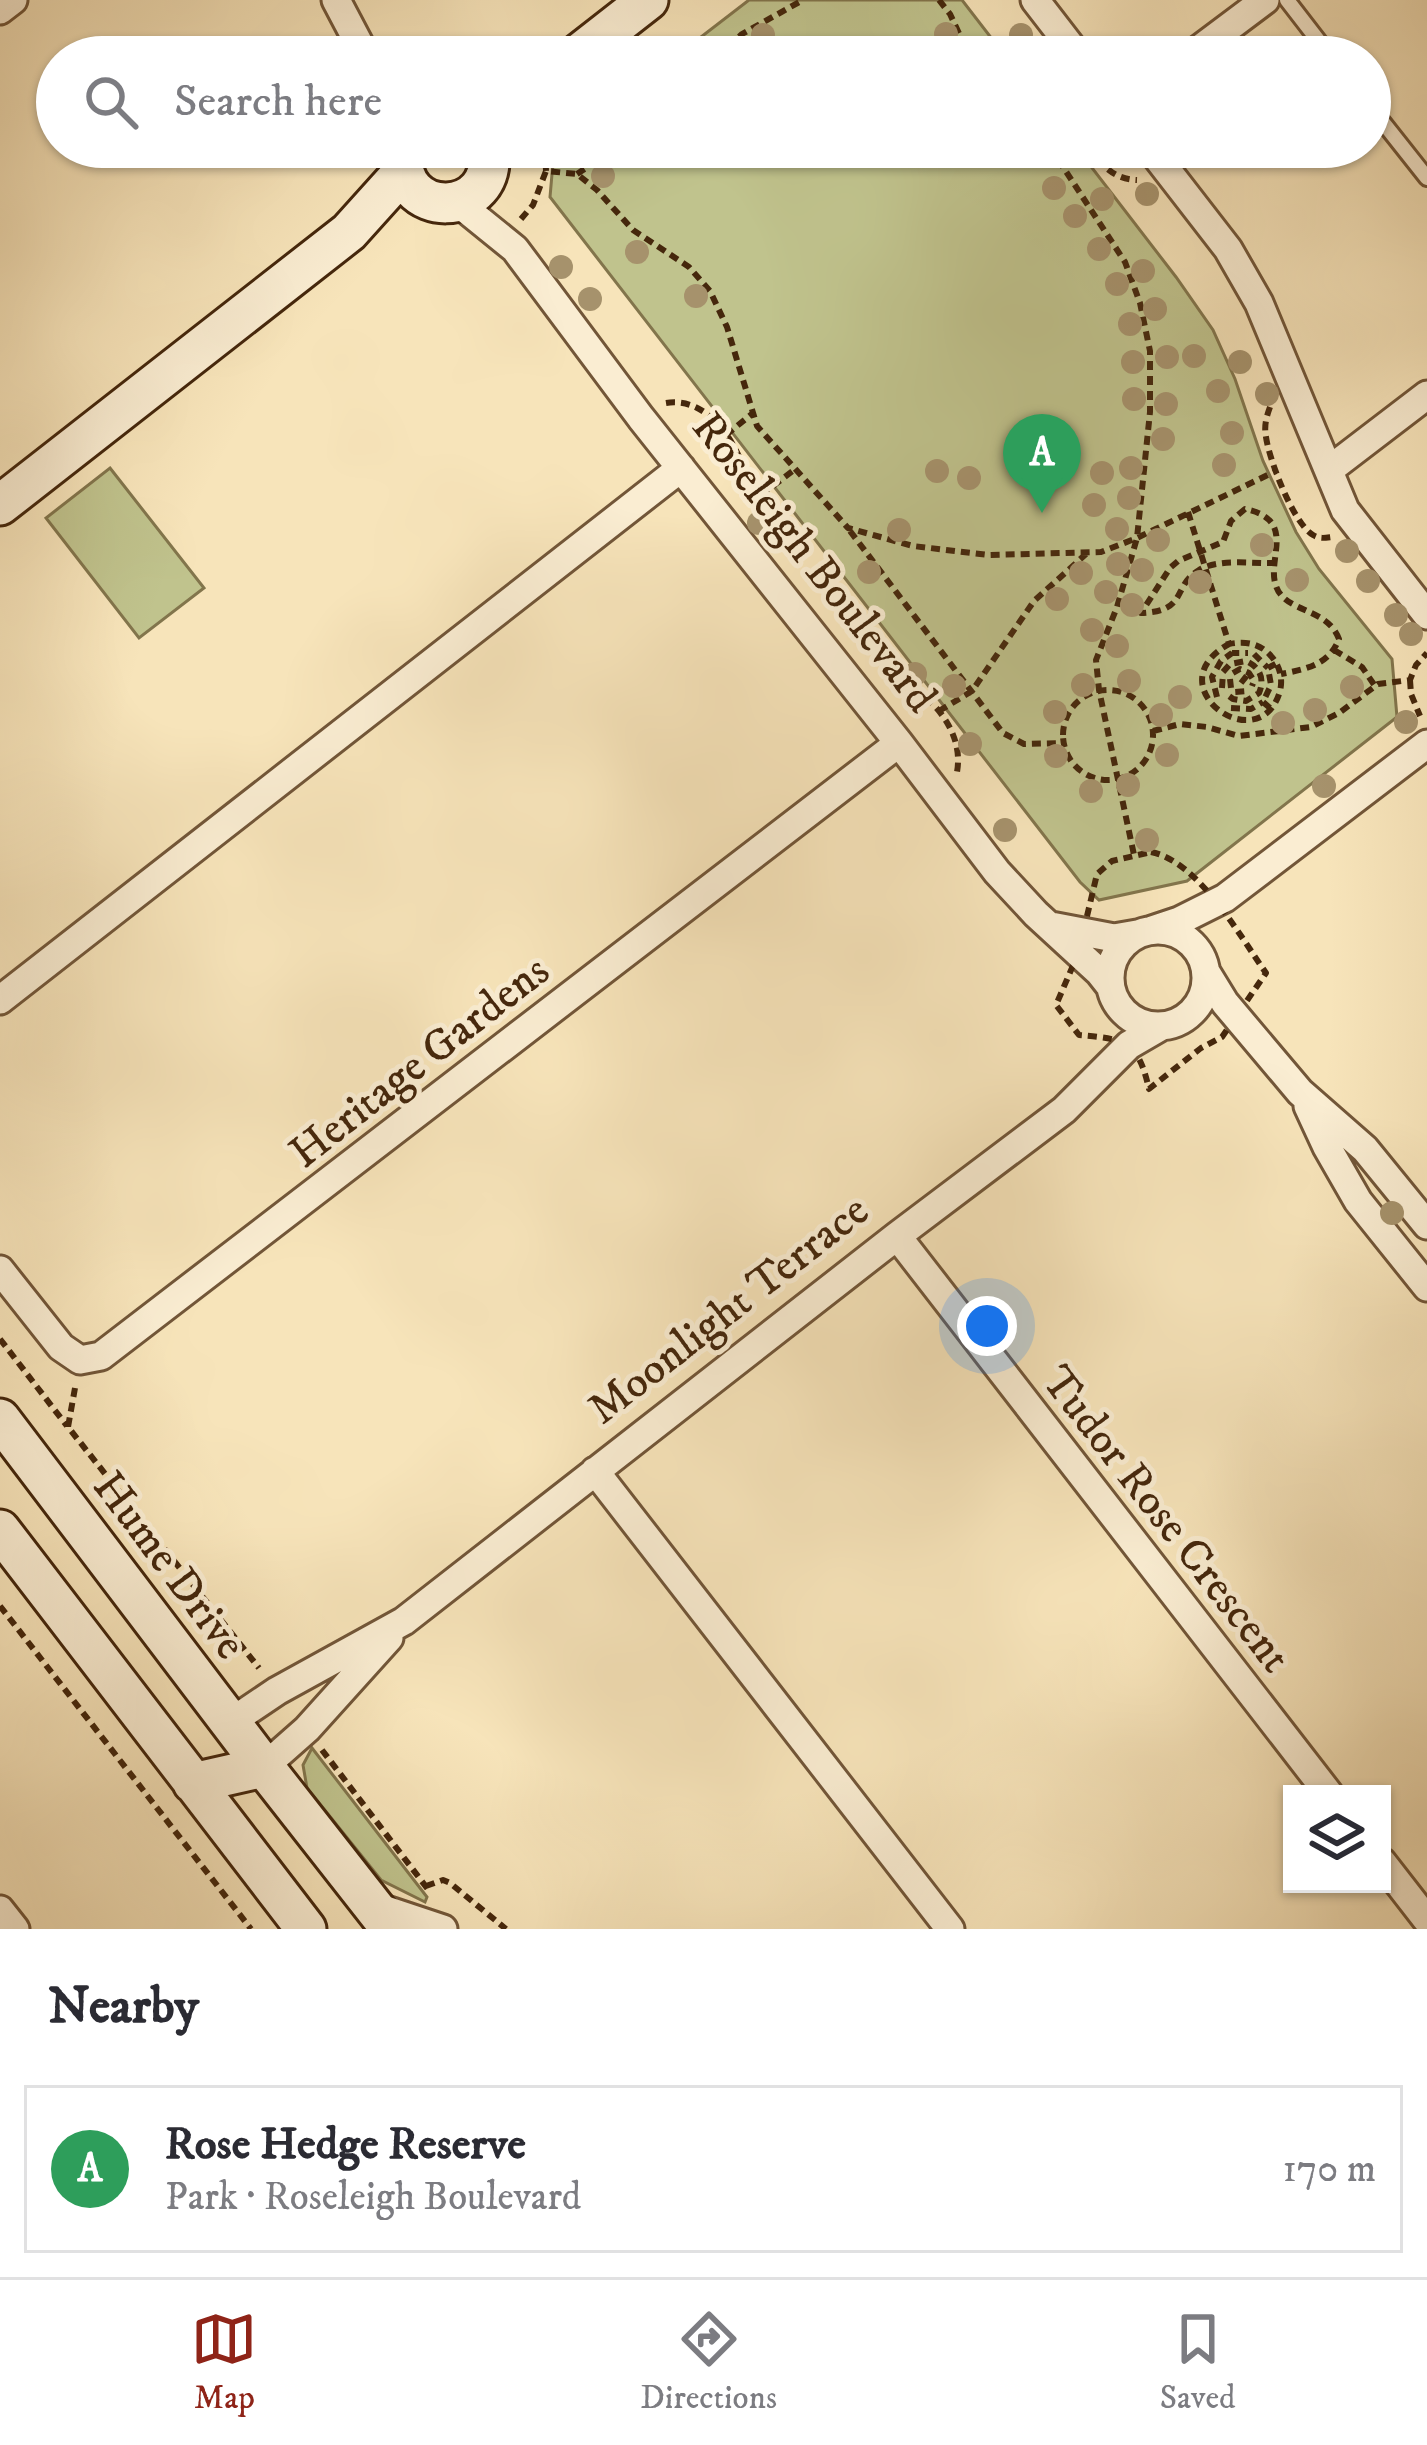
<!DOCTYPE html>
<html lang="en">
<head>
<meta charset="utf-8">
<style>
  :root { --surface:#fff; --page:#f7f7f7; --text:#2b2b33; --muted:#7c7c81; --line:#e1e1e2; --accent:#8f2418 }
  body { margin:0; font-family:"IM FELL DW Pica",serif; background:var(--page); color:var(--text) }
  .controls { position:absolute; right:36px; bottom:36px; display:grid; overflow:hidden; border-radius:0px; box-shadow:0 3px 9px #0004 }
  .controls button { width:108px; height:108px; display:grid; place-items:center; padding:0; border:0; border-bottom:3px solid var(--line); background:var(--surface); color:var(--text); font:60px sans-serif }
  .you { position:absolute; left:987px; top:1326px; width:42px; height:42px; margin:-30px; border:9px solid #fff; border-radius:50%; background:#1a73e8; box-shadow:0 0 0 18px #1a73e833 }
  .badge { display:grid; place-items:center; width:78px; height:78px; border-radius:50%; background:var(--accent); color:#fff; font-size:39px; font-weight:700 }
  .pin { position:absolute; translate:-50% -99px; filter:drop-shadow(0 3px 6px #0008) }
  .pin::after { content:''; position:absolute; top:63px; width:42px; height:36px; background:inherit; clip-path:polygon(0 0,100% 0,50% 100%) }
  .list { margin:0; padding:0; list-style:none }
  h2 { display:flex; justify-content:space-between; align-items:center; height:156px; margin:0; padding:0 48px; font-size:51px }
  h2 small { font-size:39px; font-weight:400; color:var(--muted) }
  .list li { display:grid; grid-template-columns:78px 1fr auto; gap:36px; align-items:center; box-sizing:border-box; height:168px; margin:0 24px 24px; padding:0 24px; border:3px solid var(--line); border-radius:0px }
  .list b { display:block; font-size:45px; white-space:nowrap }
  .list p { margin:0; font-size:39px; white-space:nowrap; color:var(--muted) }
  .list em { font-size:39px; font-style:normal; color:var(--muted) }
  .icon { flex:none; width:66px; height:66px; fill:none; stroke:currentColor; stroke-width:2; stroke-linecap:round; stroke-linejoin:round }
  .map { position:relative; flex:none; width:1427px; height:1929px; overflow:hidden }
  .search { position:absolute; background:var(--surface); box-shadow:0 3px 9px #0004; left:36px; right:36px; top:36px; height:132px; display:flex; align-items:center; gap:30px; box-sizing:border-box; padding:0 42px; border-radius:66px; color:var(--muted); font-size:45px }
  .sheet { height:348px; background:var(--surface) }
  nav { display:flex; justify-content:space-around; align-items:center; box-sizing:border-box; height:168px; border-top:3px solid var(--line); background:var(--surface); font-size:33px; color:var(--muted) }
  nav a { display:grid; justify-items:center; gap:6px }
  nav .on { color:var(--accent) }
  .map>svg:first-child { display:block }
  .green { fill:#c0c38d; stroke:#82754c; stroke-width:3 }
  .lines { fill:none; stroke-linecap:round; stroke-linejoin:round }
  .lane-casing { stroke:#725638; stroke-width:20 }
  .street-casing { stroke:#725638; stroke-width:33 }
  .secondary-casing { stroke:#45270c; stroke-width:45 }
  .path { stroke:#45270c; stroke-width:6; stroke-dasharray:9 6; stroke-linecap:butt }
  .lane { stroke:#faedd2; stroke-width:14 }
  .street { stroke:#faedd2; stroke-width:27 }
  .secondary { stroke:#faedd2; stroke-width:39 }
  .tree { fill:#a6926c }
  .labels { text-anchor:middle; stroke-width:10; stroke-linejoin:round; paint-order:stroke }
  .street-label { font-size:45px; fill:#45270c; stroke:#faedd2 }
</style>
</head>
<body>
<div class="map">
<svg width="1427" height="1929" viewBox="0 0 1427 1929">
  <rect width="100%" height="100%" fill="#f7e4ba"/>
  <filter id="stains"><feTurbulence type="fractalNoise" baseFrequency=".00167" numOctaves="4"/><feColorMatrix values="0 0 0 0 .2 0 0 0 0 .09 0 0 0 0 .02 0 0 0 .5 -.17"/></filter>
  <radialGradient id="worn" r=".72"><stop offset=".6" stop-color="#630" stop-opacity="0"/><stop offset="1" stop-color="#630" stop-opacity=".3"/></radialGradient>
  <path class="green" d="M749 0H962L1006 57H675Z
    M559 147H1076L1176 277 1213 330 1235 379 1263 461 1296 532 1319 569 1392 659 1397 717 1187 881 1099 900 1080 882 550 197 554 151Z
    M110 468 204 588 139 638 46 518Z
    M312 1748 427 1897 425 1902 381 1880 307 1788 303 1765Z"/>
  <g class="lines">
    <g class="lane-casing">
      <path id="lane" d="M1287 0 1331 57
        M1370 106 1427 178"/>
    </g>
    <g class="street-casing">
      <path id="street" d="M336 0 366 57
        M1035 0 1079 57
        M0 10 13 0
        M1189 57 1265 0
        M1149 147 1228 249 1259 303 1345 510 1427 615
        M457 202 515 249 641 418 899 743 997 872 1036 914 1099 972 1110 986
        M1329 470 1427 395
        M1051 926 1114 938 1137 934
        M1110 978a48 48 0 1 1 96 0a48 48 0 1 1-96 0Z
        M1152 930 1179 921 1225 898 1427 744
        M1206 972 1225 1003 1300 1092 1365 1149 1427 1225
        M0 1000 681 468
        M1308 1106 1327 1147 1358 1201 1427 1287
        M897 1236 1329 1794
        M0 1270 61 1347 80 1360 101 1356 899 743
        M595 1471 950 1929
        M231 1722 277 1691 404 1621 897 1236 1064 1110 1129 1045 1160 1027
        M264 1767 307 1729 389 1638
        M1382 1862 1427 1920
        M374 1906 443 1929
        M0 1910 15 1929"/>
    </g>
    <g class="secondary-casing">
      <path id="secondary" d="M575 57 648 0
        M403 147C392 223 501 220 488 147
        M0 505 349 232 403 172
        M0 1419 264 1767 391 1929
        M0 1530 306 1929
        M193 1783 264 1767"/>
    </g>
    <path class="path" d="M939 0 950 14 970 57
      M717 57 742 34 803 0
      M545 147 546 171
      M1050 147 1125 262 1140 303 1150 351V412L1137 538 1117 607 1096 660 1099 690 1134 855
      M1088 147C1102 165 1113 179 1137 180
      M577 174 617 147
      M521 219 533 205 546 171 577 174 597 190 633 230 689 267 710 291 727 327 757 426 848 528 913 546 989 555 1101 552 1137 538 1276 471
      M666 403C716 395 749 462 751 503
      M1270 407C1266 418 1264 426 1266 437 1269 459 1293 523 1313 535 1320 539 1324 538 1332 537
      M726 435 753 413
      M749 504 794 470
      M1188 512 1229 644C1245 641 1260 643 1271 656 1280 666 1283 679 1280 691 1260 762 1153 686 1229 644L1232 653H1248
      M850 531 1003 733 1024 744 1063 743
      M1276 563C1254 564 1219 558 1199 570 1171 587 1189 611 1141 613L1170 568 1178 561 1223 542 1231 521 1245 509C1298 520 1266 559 1276 586 1285 613 1327 607 1339 639 1329 665 1306 669 1281 674
      M1334 650 1362 667 1375 686
      M1254 654 1268 668
      M1223 672 1230 664 1246 661C1260 667 1265 679 1259 693L1246 701 1233 699 1225 693
      M1233 673 1240 669 1249 673 1254 681 1252 686
      M886 677C926 687 965 728 957 772
      M1230 679 1231 688 1235 692 1248 691
      M1410 680 1411 694 1420 716
      M1241 683 1249 673
      M1222 688 1223 673
      M1063 735a45 45 0 1 1 90 0a45 45 0 1 1-90 0Z
      M1217 697 1212 677 1221 661 1232 653
      M1231 708 1251 709 1263 702
      M1270 708 1263 702 1271 685 1268 668 1277 663
      M939 711 972 691 1034 601 1086 554
      M1153 731 1180 724 1207 727 1239 736 1311 727 1339 713 1378 684 1410 680 1416 665 1427 653
      M1151 852C1198 861 1240 936 1266 973L1222 1037 1201 1048 1149 1089C1138 1041 1126 1039 1079 1035L1056 1005 1078 954 1097 874 1112 861Z
      M0 1339 67 1426
      M75 1388 68 1427 259 1668
      M0 1606 251 1929
      M322 1750 430 1892
      M426 1886 443 1880 450 1883 506 1929"/>
    <use href="#lane" class="lane"/>
    <use href="#street" class="street"/>
    <use href="#secondary" class="secondary"/>
  </g>
  <g class="tree">
    <circle cx="946" cy="34" r="12"/>
    <circle cx="763" cy="35" r="12"/>
    <circle cx="1021" cy="35" r="12"/>
    <circle cx="603" cy="176" r="12"/>
    <circle cx="1054" cy="188" r="12"/>
    <circle cx="1147" cy="194" r="12"/>
    <circle cx="1102" cy="199" r="12"/>
    <circle cx="1075" cy="216" r="12"/>
    <circle cx="1099" cy="249" r="12"/>
    <circle cx="637" cy="252" r="12"/>
    <circle cx="561" cy="267" r="12"/>
    <circle cx="1143" cy="271" r="12"/>
    <circle cx="1117" cy="284" r="12"/>
    <circle cx="696" cy="296" r="12"/>
    <circle cx="590" cy="299" r="12"/>
    <circle cx="1155" cy="309" r="12"/>
    <circle cx="1130" cy="324" r="12"/>
    <circle cx="1194" cy="356" r="12"/>
    <circle cx="1167" cy="357" r="12"/>
    <circle cx="1133" cy="362" r="12"/>
    <circle cx="1240" cy="362" r="12"/>
    <circle cx="1218" cy="391" r="12"/>
    <circle cx="1267" cy="394" r="12"/>
    <circle cx="1134" cy="399" r="12"/>
    <circle cx="1166" cy="404" r="12"/>
    <circle cx="1232" cy="433" r="12"/>
    <circle cx="1163" cy="439" r="12"/>
    <circle cx="1224" cy="465" r="12"/>
    <circle cx="1131" cy="468" r="12"/>
    <circle cx="937" cy="471" r="12"/>
    <circle cx="1102" cy="473" r="12"/>
    <circle cx="969" cy="478" r="12"/>
    <circle cx="1129" cy="498" r="12"/>
    <circle cx="1094" cy="505" r="12"/>
    <circle cx="759" cy="523" r="12"/>
    <circle cx="1117" cy="529" r="12"/>
    <circle cx="899" cy="530" r="12"/>
    <circle cx="1158" cy="540" r="12"/>
    <circle cx="1262" cy="545" r="12"/>
    <circle cx="1347" cy="551" r="12"/>
    <circle cx="1118" cy="564" r="12"/>
    <circle cx="1142" cy="570" r="12"/>
    <circle cx="869" cy="572" r="12"/>
    <circle cx="1081" cy="573" r="12"/>
    <circle cx="1297" cy="580" r="12"/>
    <circle cx="1368" cy="581" r="12"/>
    <circle cx="1200" cy="582" r="12"/>
    <circle cx="1106" cy="592" r="12"/>
    <circle cx="1057" cy="599" r="12"/>
    <circle cx="1132" cy="605" r="12"/>
    <circle cx="1396" cy="615" r="12"/>
    <circle cx="1092" cy="630" r="12"/>
    <circle cx="1411" cy="634" r="12"/>
    <circle cx="1117" cy="646" r="12"/>
    <circle cx="915" cy="674" r="12"/>
    <circle cx="1129" cy="681" r="12"/>
    <circle cx="1083" cy="685" r="12"/>
    <circle cx="954" cy="686" r="12"/>
    <circle cx="1352" cy="687" r="12"/>
    <circle cx="1180" cy="697" r="12"/>
    <circle cx="1315" cy="710" r="12"/>
    <circle cx="1055" cy="712" r="12"/>
    <circle cx="1161" cy="715" r="12"/>
    <circle cx="1406" cy="722" r="12"/>
    <circle cx="1283" cy="723" r="12"/>
    <circle cx="970" cy="744" r="12"/>
    <circle cx="1167" cy="755" r="12"/>
    <circle cx="1056" cy="756" r="12"/>
    <circle cx="1128" cy="785" r="12"/>
    <circle cx="1324" cy="786" r="12"/>
    <circle cx="1091" cy="791" r="12"/>
    <circle cx="1005" cy="830" r="12"/>
    <circle cx="1147" cy="840" r="12"/>
    <circle cx="1392" cy="1213" r="12"/>
  </g>
  <g class="labels">
    <g class="street-label">
      <text transform="translate(816 561) rotate(52)" y="16">Roseleigh Boulevard</text>
      <text transform="translate(418 1060) rotate(-38)" y="16">Heritage Gardens</text>
      <text transform="translate(727 1308) rotate(-38)" y="16">Moonlight Terrace</text>
      <text transform="translate(1168 1518) rotate(52)" y="16">Tudor Rose Crescent</text>
      <text transform="translate(171 1564) rotate(53)" y="16">Hume Drive</text>
    </g>
  </g>
  <rect width="100%" height="100%" filter="url(#stains)"/>
  <rect width="100%" height="100%" fill="url(#worn)"/>
</svg>
<div class="controls">
<button><svg class="icon" aria-label="layers" viewBox="0 0 24 24"><path d="M12 4l9 5-9 5-9-5zM3 14l9 5 9-5"/></svg></button>
</div>
<div class="you"></div>
<div class="pin badge" style="left:1042px;top:513px;background:#2e9e5b">A</div>
<div class="search"><svg class="icon" aria-label="search" viewBox="0 0 24 24"><circle cx="10" cy="10" r="6"/><path d="M15 15l6 6"/></svg>Search here</div>
</div>
<section class="sheet">
<h2>Nearby<small></small></h2>
<ul class="list">
<li><span class="badge" style="background:#2e9e5b">A</span><div><b>Rose Hedge Reserve</b><p>Park · Roseleigh Boulevard</p></div><em>170 m</em></li>
</ul>
</section>
<nav>
<a class="on"><svg class="icon" aria-label="map" viewBox="0 0 24 24"><path d="M3 6l6-2 6 2 6-2v14l-6 2-6-2-6 2zM9 4v14M15 6v14"/></svg>Map</a>
<a><svg class="icon" aria-label="directions" viewBox="0 0 24 24"><path d="M12 3l9 9-9 9-9-9zM9 14v-3h6M13 9l2 2-2 2"/></svg>Directions</a>
<a><svg class="icon" aria-label="saved" viewBox="0 0 24 24"><path d="M7 4h10v16l-5-4-5 4z"/></svg>Saved</a>
</nav>
</body>
</html>
